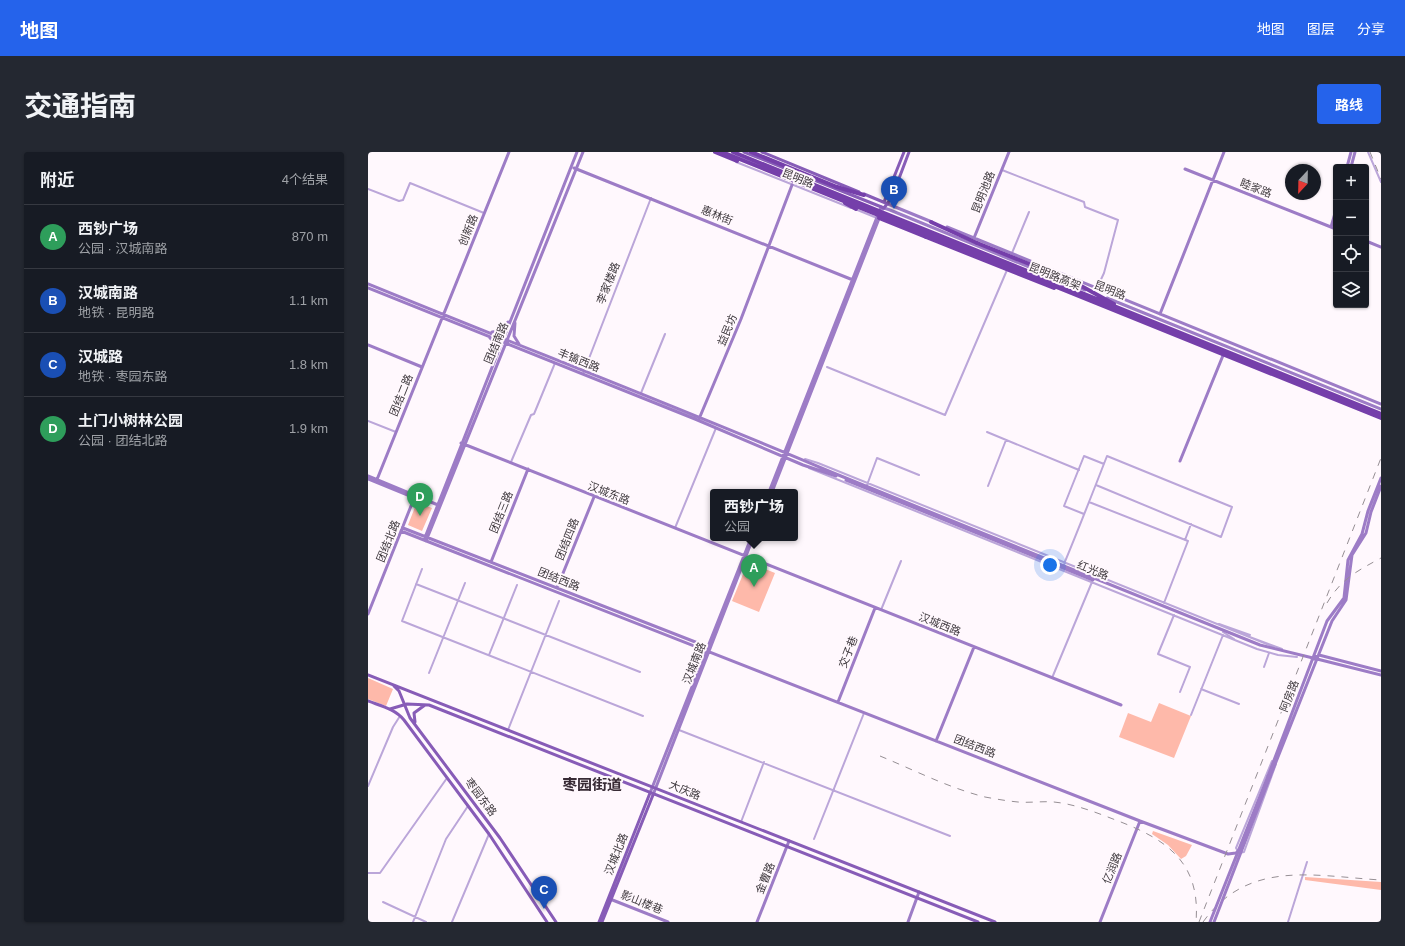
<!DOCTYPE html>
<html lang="zh">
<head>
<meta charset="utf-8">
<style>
  :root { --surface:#171b24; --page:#242831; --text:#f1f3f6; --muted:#9ea1a6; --line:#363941; --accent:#2563eb }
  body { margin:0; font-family:Helvetica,"Noto Sans SC",sans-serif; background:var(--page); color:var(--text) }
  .controls { position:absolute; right:12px; top:12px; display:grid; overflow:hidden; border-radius:4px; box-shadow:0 1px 3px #0004 }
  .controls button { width:36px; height:36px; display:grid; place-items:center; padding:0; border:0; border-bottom:1px solid var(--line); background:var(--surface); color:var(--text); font:20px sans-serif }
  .compass { position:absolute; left:917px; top:12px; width:36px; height:36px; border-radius:50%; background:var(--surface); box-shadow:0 1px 3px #0004; rotate:202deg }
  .you { position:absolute; left:682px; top:413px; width:14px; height:14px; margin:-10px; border:3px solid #fff; border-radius:50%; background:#1a73e8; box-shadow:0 0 0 6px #1a73e833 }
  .badge { display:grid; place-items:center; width:26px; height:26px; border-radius:50%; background:var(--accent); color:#fff; font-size:13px; font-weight:700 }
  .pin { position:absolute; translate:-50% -33px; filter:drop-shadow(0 1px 2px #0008) }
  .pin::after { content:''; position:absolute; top:21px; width:14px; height:12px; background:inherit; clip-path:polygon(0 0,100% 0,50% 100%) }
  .popup { position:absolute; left:342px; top:337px; width:88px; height:52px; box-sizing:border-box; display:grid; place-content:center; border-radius:4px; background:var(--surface); filter:drop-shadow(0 1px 3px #0005); font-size:13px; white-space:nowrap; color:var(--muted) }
  .popup b { font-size:15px; color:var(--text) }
  .popup::after { content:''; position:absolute; left:50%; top:100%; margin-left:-8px; border:8px solid transparent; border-top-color:var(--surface) }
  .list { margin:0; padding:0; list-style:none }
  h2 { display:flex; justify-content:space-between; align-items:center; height:52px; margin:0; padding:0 16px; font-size:17px }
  h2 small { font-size:13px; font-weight:400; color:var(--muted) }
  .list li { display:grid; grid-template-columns:26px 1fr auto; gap:12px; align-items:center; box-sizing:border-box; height:64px; padding:0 16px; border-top:1px solid var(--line) }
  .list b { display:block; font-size:15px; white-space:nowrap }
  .list p { margin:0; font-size:13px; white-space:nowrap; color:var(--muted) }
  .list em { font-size:13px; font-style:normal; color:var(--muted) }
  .icon { flex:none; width:22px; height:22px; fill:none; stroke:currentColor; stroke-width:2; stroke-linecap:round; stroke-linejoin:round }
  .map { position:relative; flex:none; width:1013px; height:770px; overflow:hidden; border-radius:4px }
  header { display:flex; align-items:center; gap:24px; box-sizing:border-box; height:56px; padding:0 20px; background:var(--accent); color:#fff }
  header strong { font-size:19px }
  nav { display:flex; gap:22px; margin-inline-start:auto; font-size:14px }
  .intro { display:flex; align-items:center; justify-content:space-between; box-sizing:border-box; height:96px; padding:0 24px }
  h1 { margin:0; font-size:28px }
  .button { padding:10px 18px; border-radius:4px; background:var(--accent); color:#fff; font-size:14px; font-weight:700 }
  main { display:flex; gap:24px; padding:0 24px }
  aside { flex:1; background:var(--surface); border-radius:4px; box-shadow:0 1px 3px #0004 }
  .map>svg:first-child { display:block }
  .green { fill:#feb9aa }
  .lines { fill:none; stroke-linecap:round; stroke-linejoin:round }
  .street { stroke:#bba6d9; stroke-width:2 }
  .secondary { stroke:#9d7cc6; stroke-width:3 }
  .primary { stroke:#875cb7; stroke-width:3 }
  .highway { stroke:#753faa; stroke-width:4 }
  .rail { stroke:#968f94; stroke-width:1; stroke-dasharray:7 7; stroke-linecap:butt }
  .secondary-bridge { stroke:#9d7cc6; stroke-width:3 }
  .highway-bridge { stroke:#753faa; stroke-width:4 }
  .labels { text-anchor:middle; stroke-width:4; stroke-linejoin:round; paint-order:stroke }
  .street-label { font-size:11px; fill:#3f393e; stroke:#fff8fd }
  .district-label { font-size:15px; font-weight:bold; fill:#382b35; stroke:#fff8fd }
</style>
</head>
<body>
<header>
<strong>地图</strong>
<nav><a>地图</a><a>图层</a><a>分享</a></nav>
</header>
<div class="intro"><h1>交通指南</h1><a class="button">路线</a></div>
<main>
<aside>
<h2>附近<small>4个结果</small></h2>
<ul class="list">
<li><span class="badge" style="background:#2e9e5b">A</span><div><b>西钞广场</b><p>公园 · 汉城南路</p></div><em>870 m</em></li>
<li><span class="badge" style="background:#1a4fb4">B</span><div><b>汉城南路</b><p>地铁 · 昆明路</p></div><em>1.1 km</em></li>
<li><span class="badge" style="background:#1a4fb4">C</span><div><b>汉城路</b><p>地铁 · 枣园东路</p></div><em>1.8 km</em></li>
<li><span class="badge" style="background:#2e9e5b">D</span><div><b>土门小树林公园</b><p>公园 · 团结北路</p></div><em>1.9 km</em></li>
</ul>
</aside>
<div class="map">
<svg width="1013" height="770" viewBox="0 0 1013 770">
  <rect width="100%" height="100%" fill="#fff8fd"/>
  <path class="green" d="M49 350 64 356 54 379 40 373Z
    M380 410 407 421 391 460 364 449Z
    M0 526 25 537 18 554 0 547Z
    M791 551 823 564 806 606 751 585 760 561 783 570Z
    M785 679 824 693 818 704 813 707 800 693 784 682Z
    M937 725 1013 730V738L937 728Z"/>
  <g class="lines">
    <path class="street" d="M1000 0 1013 30
      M368 10 483 56
      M634 18 716 50 717 55 750 68 736 121 729 136
      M0 37 31 49 35 48 42 31 116 61
      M487 57 509 66
      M644 101 661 60
      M459 215 577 263 639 118
      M215 222 283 46
      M273 241 297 182
      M0 269 28 280
      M619 280 711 318
      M437 307 450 311 906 495
      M143 310 163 263 166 262 187 211
      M441 316 889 497 910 503 929 505
      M499 333 509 306 551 323
      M620 334 638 288
      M721 350 820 389 796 451
      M716 362 696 354 716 304 736 312
      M307 376 348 276
      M817 388 823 372
      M696 412C711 376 725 340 739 304L864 355 853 385 728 333
      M54 417 34 469 275 564
      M48 432 272 520
      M513 458 533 409
      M806 463 790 502 822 515 812 540
      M851 472 882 483
      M855 480 866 487
      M879 484 914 497
      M121 503 149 433
      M896 515 901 501
      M61 521 97 431
      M684 526 724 430
      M833 537 871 552
      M823 563 855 483
      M140 578 191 449
      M311 578 582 684
      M904 609 868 696 871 701 876 700 908 612
      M0 634 25 575 32 564
      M373 670 396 610
      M446 687 496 561
      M0 721H12L79 626
      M15 750 58 770
      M45 770 78 687 100 654
      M84 770 121 682
      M920 770 939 710"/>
    <path class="secondary" d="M979 15 983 0
      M983 15 987 0
      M206 16 485 128
      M817 17 968 77
      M520 52 564 70
      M515 57 516 56 522 58 717 138
      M579 75 1013 252
      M963 75 968 58
      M966 76 968 69
      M606 86 641 0
      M998 89 1013 95
      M0 132C154 195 310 255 463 320L892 493 945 506 951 503 1013 519
      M0 136 327 267 435 313 468 324
      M739 146 1013 257
      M792 162 856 0
      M147 171 146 184 151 192
      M124 180 133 179 140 170
      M122 186 128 192 129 200
      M0 193 54 215
      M331 267 373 167 424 33
      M93 291 753 553
      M812 309 856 201
      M0 324 70 353
      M0 327 47 346
      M478 328 725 428
      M8 330 141 0
      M401 340 513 55
      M404 340 512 64
      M35 376 335 493 338 498
      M33 379 772 669 860 702 868 701 870 699
      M56 388 209 0
      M58 389 215 0
      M123 410 160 317
      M189 436 226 345
      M0 462 47 344
      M944 507H949L1013 523
      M470 550 507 456
      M568 589 606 495
      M900 624 959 469 976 446 980 408 994 382 1000 359 1013 326
      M902 625 964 469 978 448 984 403 998 381 1003 360 1013 334
      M282 641 383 386
      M285 643 385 386
      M242 747 300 770
      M389 770 421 689
      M540 770 551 740
      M732 770 772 669"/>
    <path class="primary" d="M376 0 516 56 524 45 541 0
      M394 0 491 40
      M496 42 520 52
      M516 50 536 0
      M0 523 627 770
      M26 534 31 539 42 566 132 686 188 770
      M0 549C13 554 27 557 36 568L121 682 179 770
      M22 557 39 552 61 553 610 770
      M47 570 46 561 57 553
      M231 770 282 641
      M234 770 285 643"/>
    <path class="highway" d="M469 35 496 43
      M477 51 488 57
      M511 66 558 85
      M563 70 609 91"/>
    <path class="rail" d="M1002 0 1013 27
      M959 451C973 427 989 419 1013 406
      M512 604C546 618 581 636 617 645 628 647 639 649 650 650 662 651 674 649 686 650 706 652 727 660 745 667 796 686 833 708 828 770
      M831 770 1013 306
      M835 770C880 707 946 724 1013 728"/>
    <path class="secondary-bridge" d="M842 770 900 624
      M846 770 902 625"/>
    <path class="highway-bridge" d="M347 0 369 9
      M354 0 1013 266
      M365 0 1013 262
      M383 0 469 35
      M558 85 686 136
      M609 91 706 130 746 152"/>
  </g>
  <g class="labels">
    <g class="street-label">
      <text transform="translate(430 26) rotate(22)" y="4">昆明路</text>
      <text transform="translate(888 36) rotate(21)" y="4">睦家路</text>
      <text transform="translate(615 40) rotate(-68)" y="4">昆明池路</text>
      <text transform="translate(349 63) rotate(22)" y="4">惠林街</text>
      <text transform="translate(100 78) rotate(-68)" y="4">创新路</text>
      <text transform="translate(687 124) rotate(22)" y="4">昆明路高架</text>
      <text transform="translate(240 131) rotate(-68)" y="4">李家楼路</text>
      <text transform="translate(742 138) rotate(21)" y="4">昆明路</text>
      <text transform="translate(359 178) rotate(-67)" y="4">益民坊</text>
      <text transform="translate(128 191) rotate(-67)" y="4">团结南路</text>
      <text transform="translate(211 208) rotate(22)" y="4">丰镐西路</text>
      <text transform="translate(33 243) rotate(-68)" y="4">团结二路</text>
      <text transform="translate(241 341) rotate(21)" y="4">汉城东路</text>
      <text transform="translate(133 360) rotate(-68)" y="4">团结三路</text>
      <text transform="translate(199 387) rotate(-68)" y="4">团结四路</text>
      <text transform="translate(20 389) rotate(-68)" y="4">团结北路</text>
      <text transform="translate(725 418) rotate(22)" y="4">红光路</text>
      <text transform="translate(191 427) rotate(22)" y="4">团结西路</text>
      <text transform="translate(572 472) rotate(22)" y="4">汉城西路</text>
      <text transform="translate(480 500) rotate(-69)" y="4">交子巷</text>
      <text transform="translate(326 511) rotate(-68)" y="4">汉城南路</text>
      <text transform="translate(921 544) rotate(-69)" y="4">阿房路</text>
      <text transform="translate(607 594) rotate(21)" y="4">团结西路</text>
      <text transform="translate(317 638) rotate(22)" y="4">大庆路</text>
      <text transform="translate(113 645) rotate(53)" y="4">枣园东路</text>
      <text transform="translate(248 702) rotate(-68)" y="4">汉城北路</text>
      <text transform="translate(744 716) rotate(-68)" y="4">亿润路</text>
      <text transform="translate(397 726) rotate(-68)" y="4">金曹路</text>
      <text transform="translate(274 750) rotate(22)" y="4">影山楼巷</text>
    </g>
    <g class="district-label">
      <text x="224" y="638">枣园街道</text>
    </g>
  </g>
</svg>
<div class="controls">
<button>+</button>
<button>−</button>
<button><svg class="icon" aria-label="locate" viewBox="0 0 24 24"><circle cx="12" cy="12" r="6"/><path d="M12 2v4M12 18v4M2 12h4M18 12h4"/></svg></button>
<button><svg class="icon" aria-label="layers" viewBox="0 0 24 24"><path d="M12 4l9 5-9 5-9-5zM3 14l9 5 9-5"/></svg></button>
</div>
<svg class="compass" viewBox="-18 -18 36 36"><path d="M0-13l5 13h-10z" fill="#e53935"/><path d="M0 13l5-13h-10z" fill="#9ea1a6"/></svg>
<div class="you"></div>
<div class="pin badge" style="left:386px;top:435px;background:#2e9e5b">A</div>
<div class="popup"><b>西钞广场</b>公园</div>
<div class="pin badge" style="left:526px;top:57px;background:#1a4fb4">B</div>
<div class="pin badge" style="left:176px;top:757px;background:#1a4fb4">C</div>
<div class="pin badge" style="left:52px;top:364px;background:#2e9e5b">D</div>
</div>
</main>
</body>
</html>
